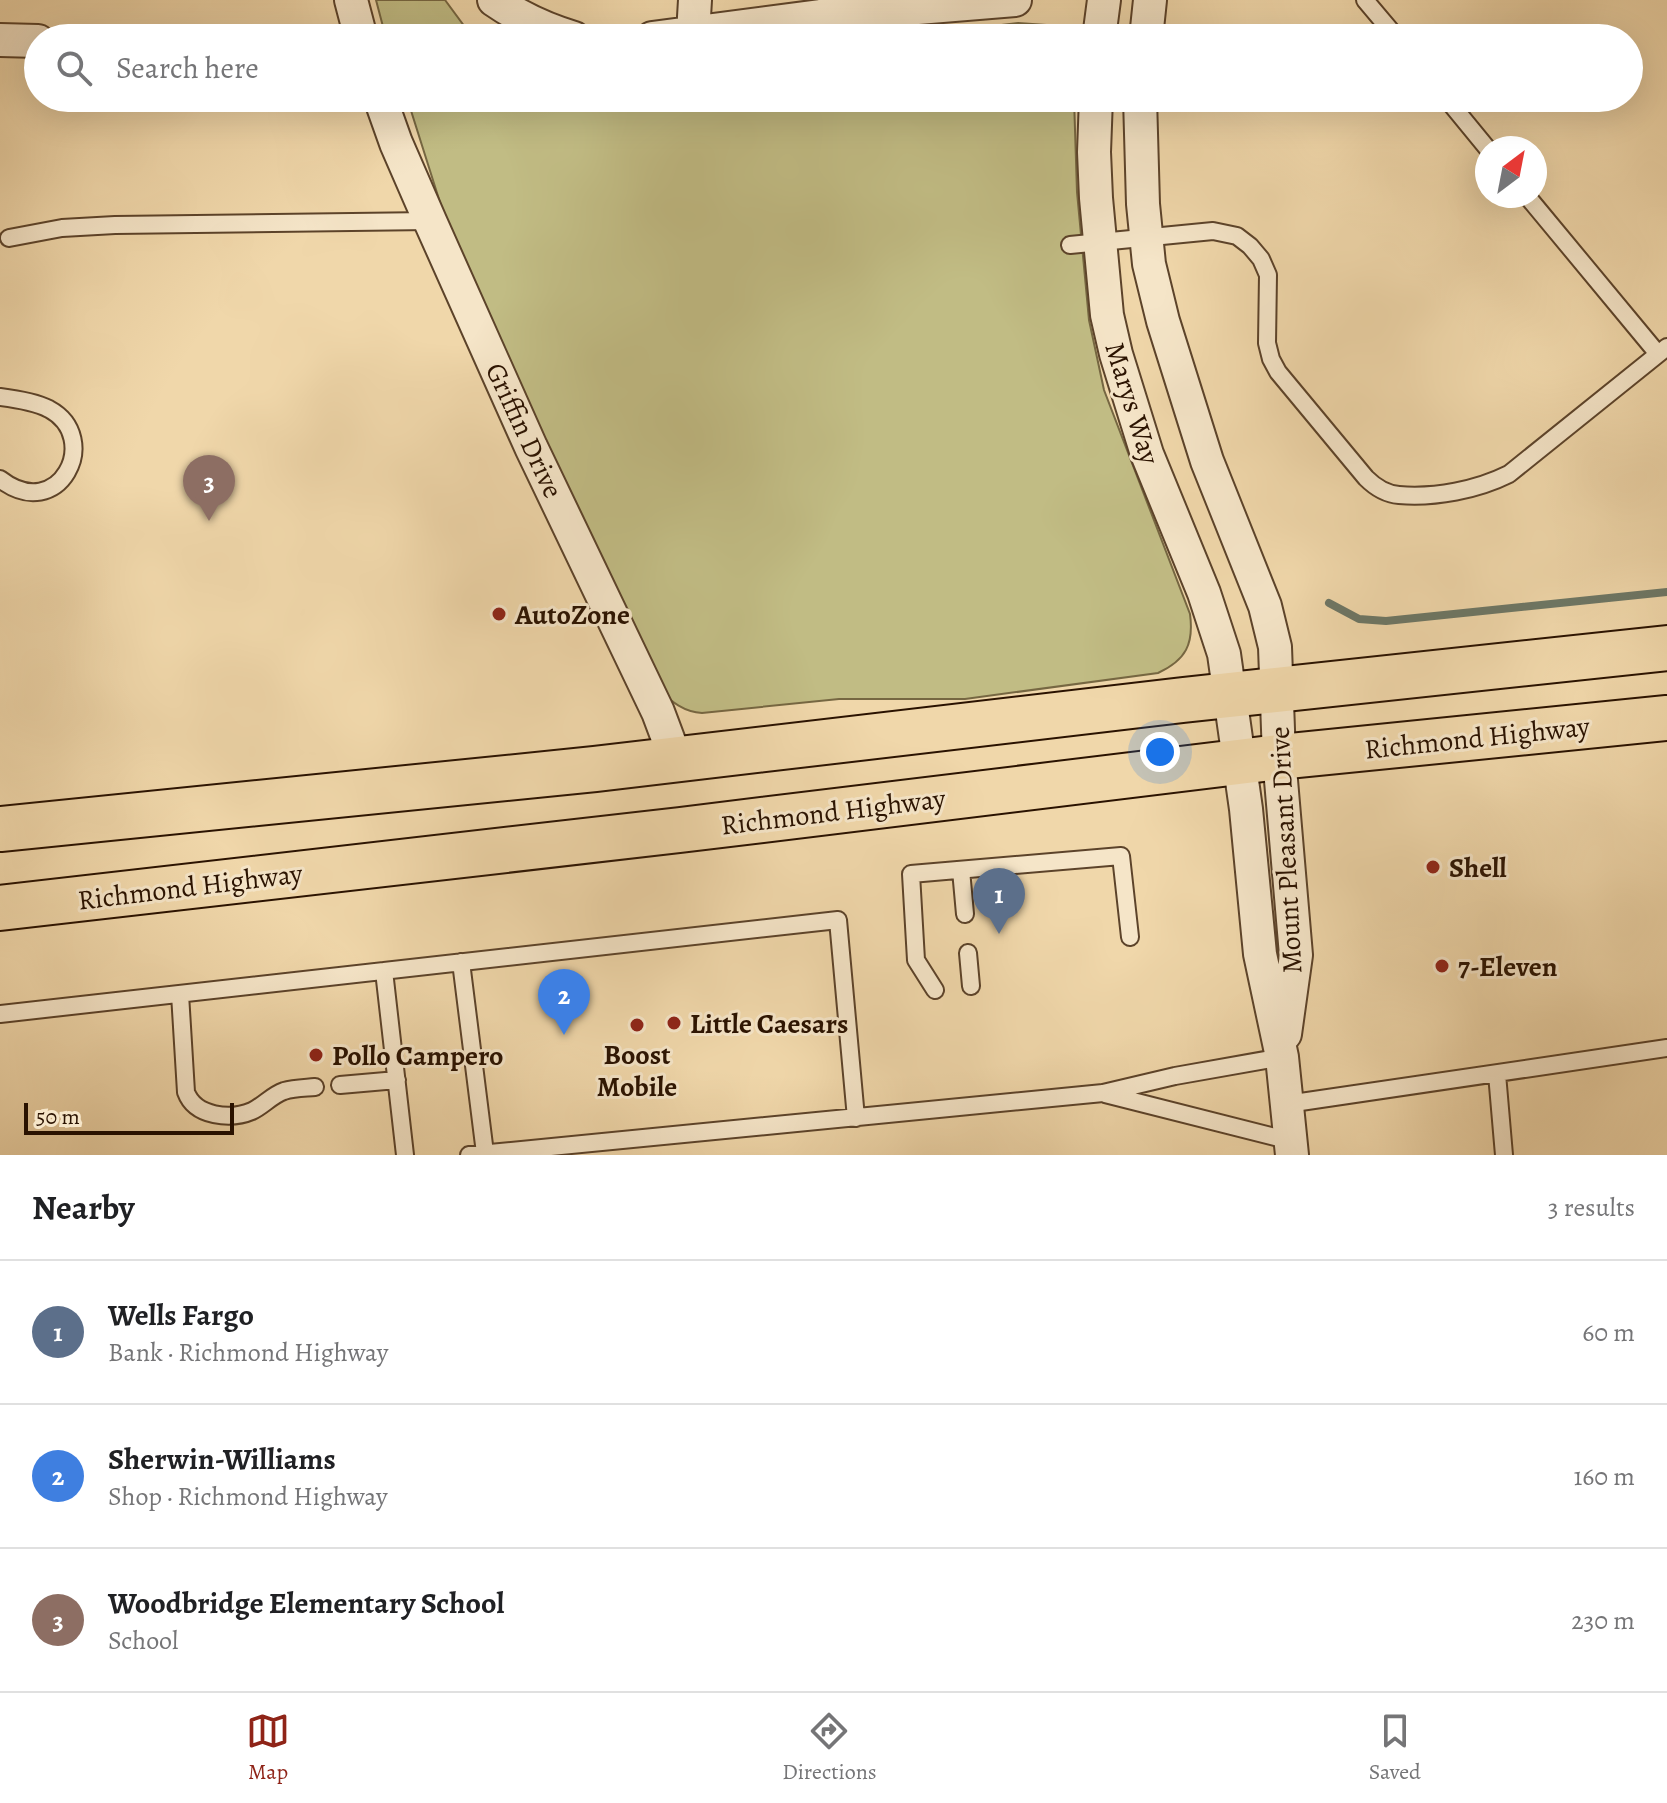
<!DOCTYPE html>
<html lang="en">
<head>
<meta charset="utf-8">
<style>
  :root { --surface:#fff; --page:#f6f6f6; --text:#202124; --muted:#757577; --line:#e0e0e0; --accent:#8f2418 }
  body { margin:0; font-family:Alegreya,serif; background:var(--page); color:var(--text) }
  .compass { position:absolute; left:1475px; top:136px; width:72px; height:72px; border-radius:50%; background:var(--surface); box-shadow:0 8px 32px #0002; rotate:32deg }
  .scale { position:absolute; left:24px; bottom:20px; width:210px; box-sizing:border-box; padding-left:8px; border:4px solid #2a1200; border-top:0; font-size:22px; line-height:28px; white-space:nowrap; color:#2a1200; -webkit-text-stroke:6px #f5e5c8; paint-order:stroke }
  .you { position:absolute; left:1160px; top:752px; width:28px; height:28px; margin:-20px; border:6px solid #fff; border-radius:50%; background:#1a73e8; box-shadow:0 0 0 12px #1a73e833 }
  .badge { display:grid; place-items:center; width:52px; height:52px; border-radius:50%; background:var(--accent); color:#fff; font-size:26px; font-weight:700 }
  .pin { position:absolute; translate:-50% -66px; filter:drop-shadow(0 2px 4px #0008) }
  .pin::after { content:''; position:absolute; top:42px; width:28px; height:24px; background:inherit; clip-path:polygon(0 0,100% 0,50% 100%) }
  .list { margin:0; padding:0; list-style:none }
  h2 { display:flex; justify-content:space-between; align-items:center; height:104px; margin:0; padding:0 32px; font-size:34px }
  h2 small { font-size:26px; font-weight:400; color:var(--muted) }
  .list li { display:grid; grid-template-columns:52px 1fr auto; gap:24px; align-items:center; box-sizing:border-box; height:144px; padding:0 32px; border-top:2px solid var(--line) }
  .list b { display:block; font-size:30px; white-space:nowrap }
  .list p { margin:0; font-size:26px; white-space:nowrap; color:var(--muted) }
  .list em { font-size:26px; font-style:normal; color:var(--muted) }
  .icon { flex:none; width:44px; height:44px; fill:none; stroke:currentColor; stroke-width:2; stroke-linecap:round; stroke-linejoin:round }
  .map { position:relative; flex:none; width:1667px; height:1155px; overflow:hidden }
  .search { position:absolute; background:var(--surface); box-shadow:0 8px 32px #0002; left:24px; right:24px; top:24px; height:88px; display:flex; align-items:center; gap:20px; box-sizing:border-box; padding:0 28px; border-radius:44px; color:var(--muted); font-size:30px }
  .sheet { height:536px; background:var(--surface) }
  nav { display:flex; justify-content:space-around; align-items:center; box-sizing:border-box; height:112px; border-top:2px solid var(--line); background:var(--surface); font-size:22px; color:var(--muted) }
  nav a { display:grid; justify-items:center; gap:4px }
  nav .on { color:var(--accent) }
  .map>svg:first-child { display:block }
  .green { fill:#c1bc84; stroke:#766742; stroke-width:2 }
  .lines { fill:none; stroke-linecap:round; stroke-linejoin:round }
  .stream { stroke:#6d7766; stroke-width:8 }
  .service-casing { stroke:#5c432a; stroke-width:20 }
  .minor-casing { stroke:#5c432a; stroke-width:36 }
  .primary-casing { stroke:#2a1200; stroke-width:48 }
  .service { stroke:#f5e5c8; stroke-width:16 }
  .minor { stroke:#f5e5c8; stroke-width:32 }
  .primary { stroke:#f0d7aa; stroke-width:44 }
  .poi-dot { fill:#8f2418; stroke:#f5e5c8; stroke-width:3 }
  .labels { text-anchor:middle; stroke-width:6; stroke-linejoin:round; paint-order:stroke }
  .street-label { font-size:28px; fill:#2a1200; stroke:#f5e5c8 }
  .poi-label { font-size:28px; font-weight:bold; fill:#2a1200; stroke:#f5e5c8; text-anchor:start }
</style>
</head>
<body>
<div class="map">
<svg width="1667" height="1155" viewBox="0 0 1667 1155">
  <rect width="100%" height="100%" fill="#f0d7aa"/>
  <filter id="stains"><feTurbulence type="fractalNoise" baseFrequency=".0025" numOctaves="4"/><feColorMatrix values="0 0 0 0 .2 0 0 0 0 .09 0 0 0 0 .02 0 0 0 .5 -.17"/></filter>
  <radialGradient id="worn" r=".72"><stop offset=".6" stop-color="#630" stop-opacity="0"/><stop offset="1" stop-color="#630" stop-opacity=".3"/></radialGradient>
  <path class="green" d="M376 0H445L473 38H386Z
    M1018 23 1046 25 1054 37 892 38Z
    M407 98H1074L1077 192 1089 320 1104 390 1190 614C1194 644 1186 660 1158 673L965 699H839L702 713C684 712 672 702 659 690L450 234Z"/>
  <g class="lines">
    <path class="stream" d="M1329 603 1359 619 1386 621 1667 592"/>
    <g class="service-casing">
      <path id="service" d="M1365 0 1397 38
        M1446 98 1487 148
        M1527 196 1658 354
        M9 238 62 228 115 225 430 221
        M1070 245 1213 231 1237 236 1250 246 1261 259 1268 275 1267 343 1271 359 1278 372 1366 478C1375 487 1386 494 1399 495 1435 498 1477 490 1509 474L1667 347
        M0 397C16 399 35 402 49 409 103 438 59 525 0 479
        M961 870 965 914
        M968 953 971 986
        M461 962 485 1153
        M384 971 405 1155
        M935 990 916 960 911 874 1121 856 1130 937
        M180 994 186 1092C195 1117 231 1120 252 1111 263 1106 272 1095 284 1091 294 1088 305 1088 315 1087
        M0 1014 838 920 856 1118
        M1497 1074 1504 1155
        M340 1085 397 1080
        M1105 1094 1291 1141
        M1287 1104 1667 1048
        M469 1155 1103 1093 1175 1076 1282 1057"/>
    </g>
    <g class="minor-casing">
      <path id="minor" d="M351 0 361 38
        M494 0C520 18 544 29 574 38
        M693 34 695 0
        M652 38 820 16 1015 0
        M1099 38 1104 0
        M1146 38 1150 0
        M0 40 38 41
        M380 98 396 143 430 221 531 447 658 712 676 760
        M1096 98 1094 152 1096 198 1107 315 1116 354 1147 454 1204 593 1224 654 1246 809 1260 954 1282 1057 1292 1155
        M1140 98 1143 204 1149 264 1163 321 1207 461 1265 606 1275 647 1279 757 1296 955 1285 1034"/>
    </g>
    <g class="primary-casing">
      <path id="primary" d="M0 829 595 769 1183 700 1667 648
        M0 908 680 830 1279 757 1667 718"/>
    </g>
    <use href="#service" class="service"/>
    <use href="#minor" class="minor"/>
    <use href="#primary" class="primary"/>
  </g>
  <g class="poi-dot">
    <circle cx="499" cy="614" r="8"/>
    <circle cx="1433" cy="867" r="8"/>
    <circle cx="1442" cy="966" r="8"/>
    <circle cx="674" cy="1023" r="8"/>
    <circle cx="637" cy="1025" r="8"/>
    <circle cx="316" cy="1055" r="8"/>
  </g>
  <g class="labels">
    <g class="street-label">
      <text transform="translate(1133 403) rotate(73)" y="10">Marys Way</text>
      <text transform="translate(525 430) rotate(65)" y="10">Griffin Drive</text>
      <text transform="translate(1477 737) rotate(-6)" y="10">Richmond Highway</text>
      <text transform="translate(833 811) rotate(-7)" y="10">Richmond Highway</text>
      <text transform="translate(1285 850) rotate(-93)" y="10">Mount Pleasant Drive</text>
      <text transform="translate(190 886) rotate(-7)" y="10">Richmond Highway</text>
    </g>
    <g class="poi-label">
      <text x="515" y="624">AutoZone</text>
      <text x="1449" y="877">Shell</text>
      <text x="1458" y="976">7-Eleven</text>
      <text x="690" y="1033">Little Caesars</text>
      <text x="637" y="1064" text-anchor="middle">Boost<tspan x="637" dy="32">Mobile</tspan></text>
      <text x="332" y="1065">Pollo Campero</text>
    </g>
  </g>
  <rect width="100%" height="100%" filter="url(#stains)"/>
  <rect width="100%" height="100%" fill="url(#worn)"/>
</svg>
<svg class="compass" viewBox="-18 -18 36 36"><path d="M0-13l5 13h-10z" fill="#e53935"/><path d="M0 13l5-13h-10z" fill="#757577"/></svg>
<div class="scale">50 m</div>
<div class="you"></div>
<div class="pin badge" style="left:999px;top:934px;background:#5c6f8a">1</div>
<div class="pin badge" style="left:564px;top:1035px;background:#3f7fe0">2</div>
<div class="pin badge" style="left:209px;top:521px;background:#8d6e63">3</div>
<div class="search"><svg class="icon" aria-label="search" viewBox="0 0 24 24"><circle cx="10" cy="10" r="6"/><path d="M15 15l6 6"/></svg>Search here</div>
</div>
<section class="sheet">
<h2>Nearby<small>3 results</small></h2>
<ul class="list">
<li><span class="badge" style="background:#5c6f8a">1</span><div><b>Wells Fargo</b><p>Bank · Richmond Highway</p></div><em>60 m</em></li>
<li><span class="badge" style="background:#3f7fe0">2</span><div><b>Sherwin-Williams</b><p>Shop · Richmond Highway</p></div><em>160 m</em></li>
<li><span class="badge" style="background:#8d6e63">3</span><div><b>Woodbridge Elementary School</b><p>School</p></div><em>230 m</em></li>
</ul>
</section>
<nav>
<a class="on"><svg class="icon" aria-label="map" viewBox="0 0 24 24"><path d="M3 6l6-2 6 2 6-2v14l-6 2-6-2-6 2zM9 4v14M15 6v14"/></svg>Map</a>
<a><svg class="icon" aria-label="directions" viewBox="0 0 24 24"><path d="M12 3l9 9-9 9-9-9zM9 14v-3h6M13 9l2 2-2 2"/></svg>Directions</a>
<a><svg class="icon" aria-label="saved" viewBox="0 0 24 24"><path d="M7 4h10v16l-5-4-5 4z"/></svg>Saved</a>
</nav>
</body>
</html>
